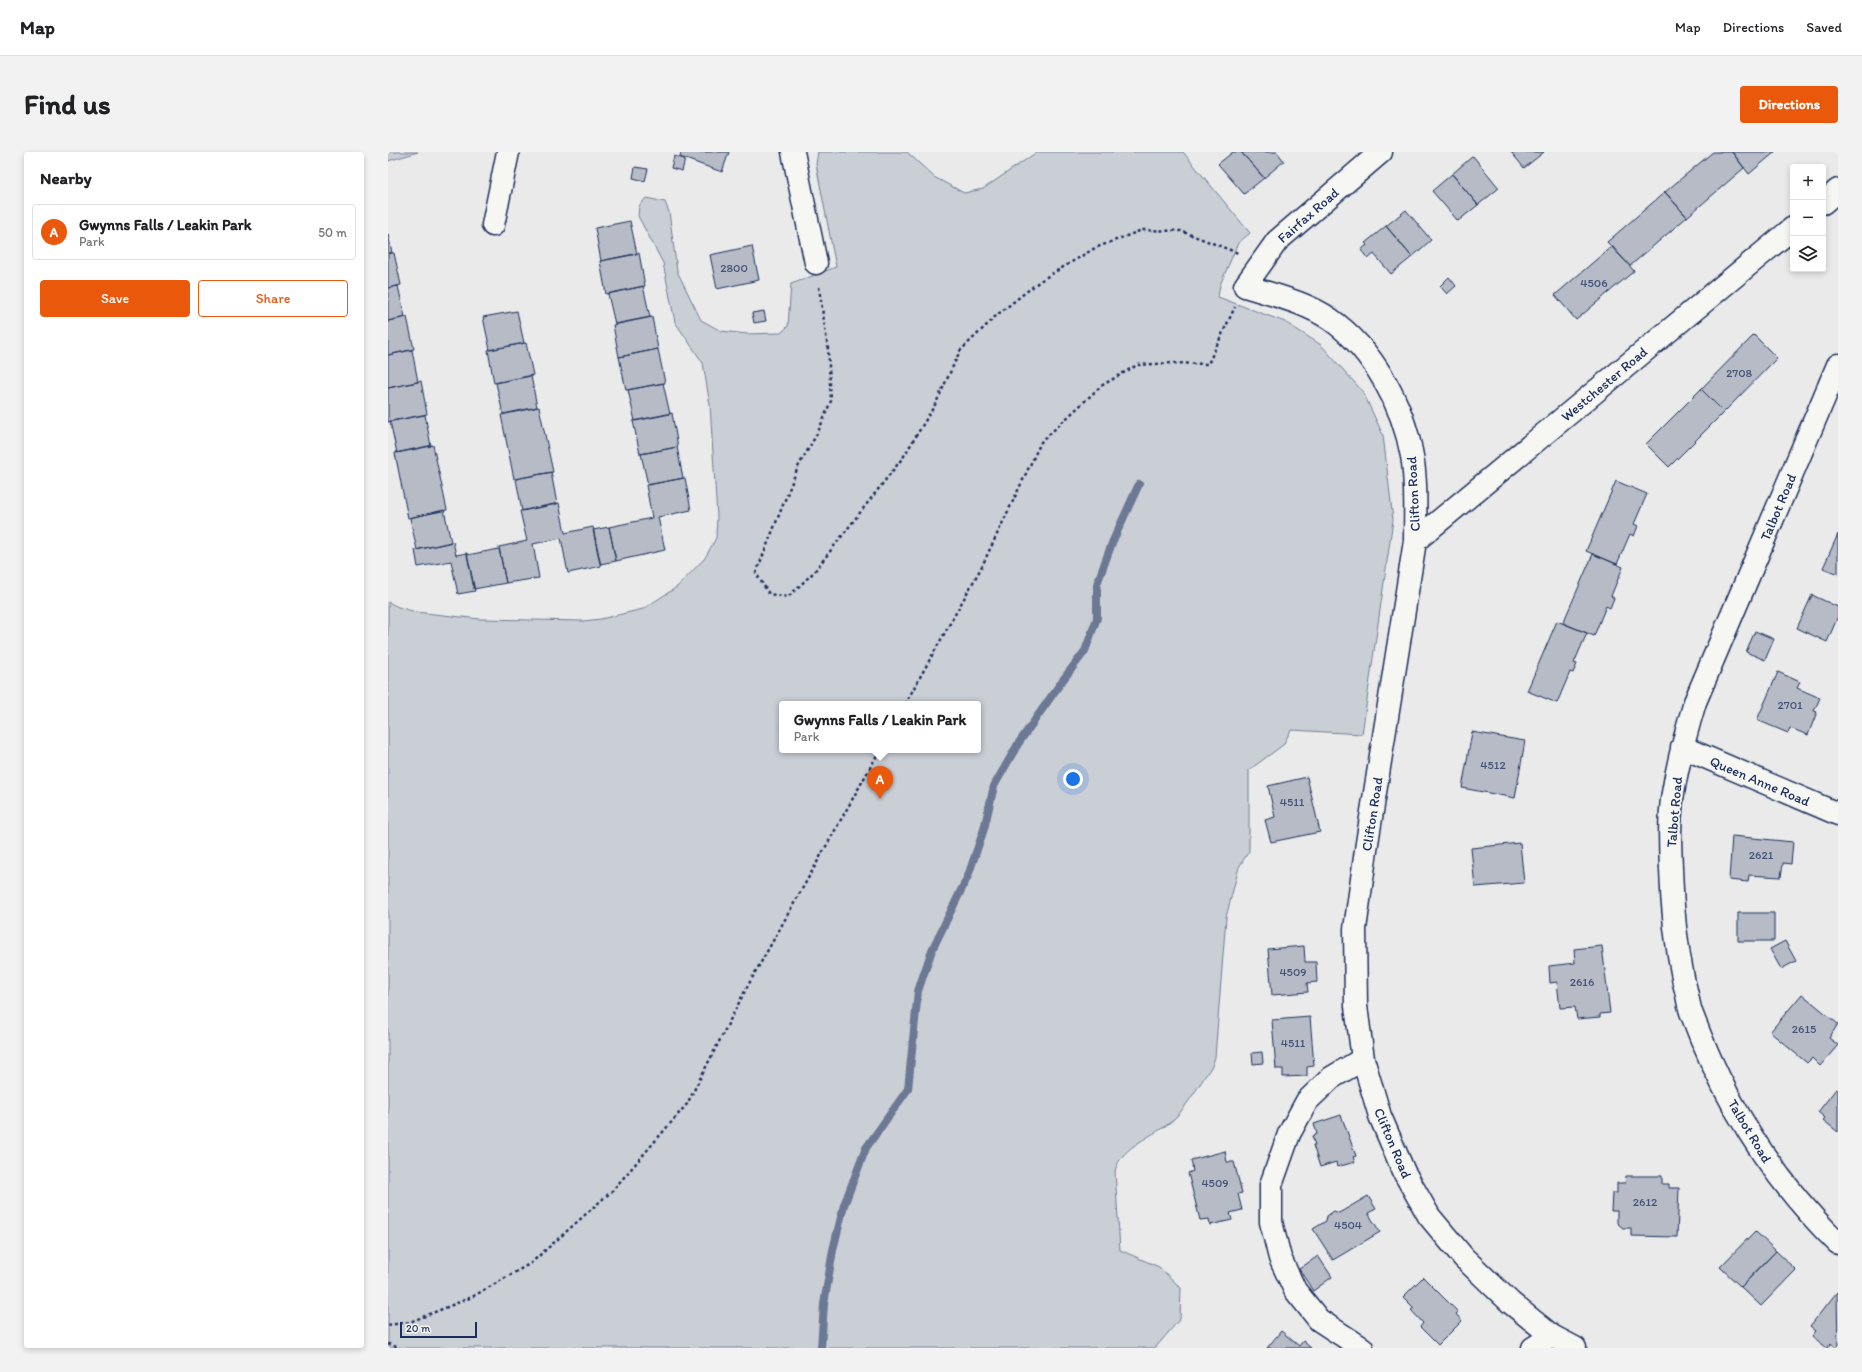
<!DOCTYPE html>
<html lang="en">
<head>
<meta charset="utf-8">
<style>
  :root { --surface:#fff; --page:#f2f2f2; --text:#202124; --muted:#757577; --line:#e0e0e0; --accent:#ea580c }
  body { margin:0; font-family:Itim,sans-serif; background:var(--page); color:var(--text) }
  .controls { position:absolute; right:12px; top:12px; display:grid; overflow:hidden; border-radius:4px; box-shadow:0 2px 6px #0003 }
  .controls button { width:36px; height:36px; display:grid; place-items:center; padding:0; border:0; border-bottom:1px solid var(--line); background:var(--surface); color:var(--text); font:20px sans-serif }
  .scale { position:absolute; left:12px; bottom:10px; width:77px; box-sizing:border-box; padding-left:4px; border:2px solid #1b2f5e; border-top:0; font-size:11px; line-height:14px; white-space:nowrap; color:#1b2f5e; -webkit-text-stroke:3px #f6f6f2; paint-order:stroke }
  .you { position:absolute; left:685px; top:627px; width:14px; height:14px; margin:-10px; border:3px solid #fff; border-radius:50%; background:#1a73e8; box-shadow:0 0 0 6px #1a73e833 }
  .badge { display:grid; place-items:center; width:26px; height:26px; border-radius:50%; background:var(--accent); color:#fff; font-size:13px; font-weight:700 }
  .pin { position:absolute; translate:-50% -33px; filter:drop-shadow(0 1px 2px #0008) }
  .pin::after { content:''; position:absolute; top:21px; width:14px; height:12px; background:inherit; clip-path:polygon(0 0,100% 0,50% 100%) }
  .popup { position:absolute; left:391px; top:549px; width:202px; height:52px; box-sizing:border-box; display:grid; place-content:center; border-radius:4px; background:var(--surface); filter:drop-shadow(0 1px 3px #0005); font-size:13px; white-space:nowrap; color:var(--muted) }
  .popup b { font-size:15px; color:var(--text) }
  .popup::after { content:''; position:absolute; left:50%; top:100%; margin-left:-8px; border:8px solid transparent; border-top-color:var(--surface) }
  .list { margin:0; padding:0; list-style:none }
  h2 { display:flex; justify-content:space-between; align-items:center; height:52px; margin:0; padding:0 16px; font-size:17px }
  h2 small { font-size:13px; font-weight:400; color:var(--muted) }
  .list li { display:grid; grid-template-columns:26px 1fr auto; gap:12px; align-items:center; box-sizing:border-box; height:56px; margin:0 8px 8px; padding:0 8px; border:1px solid var(--line); border-radius:4px }
  .list b { display:block; font-size:15px; white-space:nowrap }
  .list p { margin:0; font-size:13px; white-space:nowrap; color:var(--muted) }
  .list em { font-size:13px; font-style:normal; color:var(--muted) }
  .actions { display:flex; gap:8px; padding:12px 16px }
  .actions a { flex:1; padding:9px 0; border:1px solid var(--accent); border-radius:4px; text-align:center; font-size:14px; color:var(--accent) }
  .actions .main { background:var(--accent); color:#fff }
  .icon { flex:none; width:22px; height:22px; fill:none; stroke:currentColor; stroke-width:2; stroke-linecap:round; stroke-linejoin:round }
  .map { position:relative; flex:none; width:1450px; height:1196px; overflow:hidden; border-radius:4px }
  header { display:flex; align-items:center; gap:24px; box-sizing:border-box; height:56px; padding:0 20px; background:var(--surface); border-bottom:1px solid var(--line) }
  header strong { font-size:19px }
  nav { display:flex; gap:22px; margin-inline-start:auto; font-size:14px }
  .intro { display:flex; align-items:center; justify-content:space-between; box-sizing:border-box; height:96px; padding:0 24px }
  h1 { margin:0; font-size:28px }
  .button { padding:10px 18px; border-radius:4px; background:var(--accent); color:#fff; font-size:14px; font-weight:700 }
  main { display:flex; gap:24px; padding:0 24px }
  aside { flex:1; background:var(--surface); border-radius:4px; box-shadow:0 2px 6px #0003 }
  .map>svg:first-child { display:block }
  .green { fill:#caced5; stroke:#727e9a; fill-rule:evenodd }
  .lines { fill:none; stroke-linecap:round; stroke-linejoin:round }
  .stream { stroke:#6c7995; stroke-width:8 }
  .building { fill:#b6bbc6; stroke:#1b2f5e }
  .minor-casing { stroke:#1b2f5e; stroke-width:25 }
  .path { stroke:#1b2f5e; stroke-width:2.5; stroke-dasharray:3 3; stroke-linecap:butt }
  .minor { stroke:#f6f6f2; stroke-width:22 }
  .labels { text-anchor:middle; stroke-width:3.5; stroke-linejoin:round; paint-order:stroke }
  .number-label { font-size:12px; fill:#425278 }
  .street-label { font-size:14px; fill:#1b2f5e; stroke:#f6f6f2 }
</style>
</head>
<body>
<header>
<strong>Map</strong>
<nav><a>Map</a><a>Directions</a><a>Saved</a></nav>
</header>
<div class="intro"><h1>Find us</h1><a class="button">Directions</a></div>
<main>
<aside>
<h2>Nearby<small></small></h2>
<ul class="list">
<li><span class="badge">A</span><div><b>Gwynns Falls / Leakin Park</b><p>Park</p></div><em>50 m</em></li>
</ul>
<div class="actions"><a class="main">Save</a><a>Share</a></div>
</aside>
<div class="map">
<svg width="1450" height="1196" viewBox="0 0 1450 1196">
  <rect width="100%" height="100%" fill="#e9eae9"/>
  <filter id="ink" filterUnits="userSpaceOnUse"><feTurbulence type="fractalNoise" baseFrequency=".025" numOctaves="2"/><feDisplacementMap in="SourceGraphic" scale="8" xChannelSelector="R" yChannelSelector="G"/><feConvolveMatrix kernelMatrix="1 2 1 2 8 2 1 2 1" color-interpolation-filters="sRGB"/></filter>
  <g filter="url(#ink)">
    <path class="green" d="M0 0H30L0 9Z
      M430 0H519L546 25 576 41 595 37 649 0H795L862 81 850 91 832 133 830 145 897 170 933 193 975 240 995 283 1005 368 974 582 903 578 895 593 861 618V699L851 715 838 765 827 905 824 914C814 928 798 956 786 967 767 985 734 992 727 1019L732 1098 771 1115 793 1136 792 1167 767 1196H0V450L10 455 28 460 92 467 195 469 213 467 255 457 289 435 317 406 328 386 329 365 322 253 315 211 287 170 275 111 250 64 251 54 258 46 277 50 281 60 289 119 313 168 333 179 359 182 393 181 400 174 403 132 448 115 428 12ZM394 552H590V598H394Z"/>
    <g class="lines">
      <path class="stream" d="M433 1196 436 1152 445 1098 456 1053 478 996 520 937 530 839 544 798 580 724 596 677 606 634 630 592 674 529 697 499 709 466V432L724 391 751 332"/>
    </g>
    <path class="building" d="M293 0H341L334 20 292 5Z
      M845 0H853L876 26 856 42 830 12Z
      M853 0H889L896 9 876 26Z
      M1123 0H1156L1136 16Z
      M1325 0H1344L1356 16 1299 65 1277 40Z
      M1344 0H1387L1361 22Z
      M286 4 297 7 294 19 283 16Z
      M1085 4 1111 36 1090 53 1064 22Z
      M247 15 260 17 257 29 245 26Z
      M1064 22 1090 53 1070 69 1044 39Z
      M1277 40 1299 65 1242 114 1219 90Z
      M1018 58 1043 88 1024 105 998 74Z
      M242 69 249 102 213 109 207 76Z
      M998 74 1024 105 1003 122 986 102 980 107 973 98 979 93 977 91Z
      M0 82 4 101H0Z
      M364 94 371 128 329 137 322 103Z
      M1224 94 1246 119 1188 168 1167 143Z
      M0 101H6L13 133 0 136Z
      M251 101 257 134 218 142 212 109Z
      M1061 125 1068 134 1059 142 1052 134Z
      M10 134 17 165 0 169V136Z
      M255 134 262 165 227 172 220 142Z
      M129 159 136 191 102 198 95 165Z
      M376 159 378 169 366 171 364 161Z
      M19 165 26 197 0 203V169Z
      M264 165 270 197 231 205 225 173Z
      M1366 183 1389 206 1336 260 1313 237Z
      M138 191 145 223 106 231 100 198Z
      M270 197 277 231 238 238 231 205Z
      M24 198 30 230 0 236V203Z
      M143 224 149 255 115 262 108 231Z
      M33 229 39 262 0 270V236Z
      M275 231 282 262 247 269 240 238Z
      M1313 237 1336 260 1281 315 1258 292Z
      M151 255 165 320 126 327 113 263Z
      M284 261 290 295 252 302 245 269Z
      M37 263 43 294 9 301 2 269Z
      M45 293 59 358 20 366 7 301Z
      M289 295 295 326 260 333 253 302Z
      M163 320 169 352 134 359 128 327Z
      M297 326 303 358 270 365 277 398 228 409 221 375 264 366 258 333Z
      M1228 329 1259 342 1246 372 1250 374 1246 384 1242 382 1229 412 1198 399Z
      M171 351 177 381 205 375 213 414 180 421 173 386 145 392 151 426 118 431 111 395 139 389 132 359Z
      M56 358 63 390 29 398 22 366Z
      M221 375 228 409 212 412 205 378Z
      M1450 382V422L1435 416Z
      M65 390 68 403 79 401 87 439 70 442 63 409 30 415 27 398Z
      M111 397 118 431 86 437 79 403Z
      M1205 402 1235 415 1223 444 1226 446 1222 456 1218 454 1206 484 1175 471Z
      M1424 443 1450 455V464L1439 490 1409 476Z
      M1169 469 1199 481 1186 511 1189 512 1185 521 1182 520 1169 551 1139 539Z
      M1367 479 1386 487 1377 508 1358 500Z
      M1390 520 1412 530 1409 536 1432 546 1426 559 1429 560 1420 583 1402 576 1400 581 1369 568Z
      M1084 580 1137 589 1127 646 1074 636Z
      M919 625 932 680 883 690 877 668 887 665 880 634Z
      M1344 684 1405 690 1403 712 1395 711 1393 725 1361 723 1360 730 1341 728Z
      M1132 691 1136 731 1087 735 1083 696Z
      M1350 761H1386V789H1350Z
      M1397 789 1408 809 1393 817 1382 797Z
      M916 794 917 810H928L929 830 919 831 920 840 884 843 880 797Z
      M1214 794 1222 861 1212 862V865L1189 867 1187 855 1172 856 1169 830 1162 831 1161 814 1187 811 1186 797Z
      M1414 842 1450 872 1441 886 1450 893 1432 914 1424 906 1419 911 1382 880Z
      M922 865 926 914 919 915V924L895 925V917H888L884 868Z
      M874 900 875 911 865 912 864 901Z
      M1448 937 1450 938V980L1435 968 1437 966 1430 960Z
      M953 963 968 1004 965 1005 967 1010 949 1015 948 1010 932 1015 925 993H927L924 984 929 982 926 972Z
      M837 999 839 1010H846L854 1041 850 1042 854 1058 842 1061 844 1068 822 1073 821 1067 812 1068 800 1021 805 1019 803 1008Z
      M1238 1024H1274V1032H1281V1036H1291L1289 1085 1243 1084V1076H1235L1229 1071V1059H1223L1224 1041H1229V1031H1237Z
      M980 1044 988 1057 980 1061 992 1080 945 1108 925 1077 938 1069 939 1064 946 1059 951 1061Z
      M1367 1079 1388 1099 1353 1135 1332 1115Z
      M1388 1099 1408 1118 1373 1154 1353 1135Z
      M930 1104 944 1125 925 1139 911 1117Z
      M1035 1125 1070 1160 1068 1162 1074 1169 1050 1193 1032 1175 1035 1171 1023 1158 1026 1156 1015 1145Z
      M1449 1140 1450 1196H1447L1443 1191 1439 1196 1424 1184 1428 1179 1422 1174Z
      M893 1179 911 1194 915 1189 923 1196H879Z"/>
    <g class="lines">
      <g class="minor-casing">
        <path id="minor" d="M405 0 428 111
          M993 0 889 89 857 134C885 143 917 150 942 167 985 197 1015 253 1024 304 1029 332 1027 361 1027 389L979 691 967 777 968 854 975 907 992 964 1016 1020 1041 1064 1076 1106 1123 1151 1164 1184 1187 1196
          M1435 51 1450 38
          M105 73 120 0
          M1450 213 1307 550C1298 580 1290 610 1285 641 1281 665 1282 692 1283 717 1284 755 1288 793 1296 831 1299 840 1300 851 1303 860 1335 947 1383 1026 1450 1091
          M1027 389 1405 76
          M1294 595 1450 662
          M974 1196 931 1168 907 1138 892 1106 883 1070V1033L901 982 919 949 943 926 975 907
          M1145 1196 1164 1184"/>
      </g>
      <path class="path" d="M431 135 440 197 443 249 430 280 410 315 368 421 381 442 400 445 426 420 516 304 548 251 572 199 609 163 652 129 707 96 754 78 793 79 850 101
        M517 552 593 416 653 290 713 234 749 213 784 211 820 212 847 155
        M0 1173 22 1170 84 1145 143 1111 225 1038 299 952 358 837 492 598
        M0 1192 12 1196"/>
      <use href="#minor" class="minor"/>
    </g>
  </g>
  <g class="labels">
    <g class="number-label">
      <text x="346" y="120">2800</text>
      <text x="1206" y="135">4506</text>
      <text x="1351" y="225">2708</text>
      <text x="1402" y="557">2701</text>
      <text x="1105" y="617">4512</text>
      <text x="904" y="654">4511</text>
      <text x="1373" y="707">2621</text>
      <text x="905" y="824">4509</text>
      <text x="1194" y="834">2616</text>
      <text x="1416" y="881">2615</text>
      <text x="905" y="895">4511</text>
      <text x="827" y="1035">4509</text>
      <text x="1257" y="1054">2612</text>
      <text x="960" y="1077">4504</text>
    </g>
    <g class="street-label">
      <text transform="translate(920 63) rotate(-41)" y="5">Fairfax Road</text>
      <text transform="translate(1216 232) rotate(-40)" y="5">Westchester Road</text>
      <text transform="translate(1025 342) rotate(-93)" y="5">Clifton Road</text>
      <text transform="translate(1390 355) rotate(-67)" y="5">Talbot Road</text>
      <text transform="translate(1372 629) rotate(23)" y="5">Queen Anne Road</text>
      <text transform="translate(1286 660) rotate(-85)" y="5">Talbot Road</text>
      <text transform="translate(984 662) rotate(-81)" y="5">Clifton Road</text>
      <text transform="translate(1362 979) rotate(59)" y="5">Talbot Road</text>
      <text transform="translate(1005 991) rotate(67)" y="5">Clifton Road</text>
    </g>
  </g>
</svg>
<div class="controls">
<button>+</button>
<button>−</button>
<button><svg class="icon" aria-label="layers" viewBox="0 0 24 24"><path d="M12 4l9 5-9 5-9-5zM3 14l9 5 9-5"/></svg></button>
</div>
<div class="scale">20 m</div>
<div class="you"></div>
<div class="pin badge" style="left:492px;top:647px">A</div>
<div class="popup"><b>Gwynns Falls / Leakin Park</b>Park</div>
</div>
</main>
</body>
</html>
